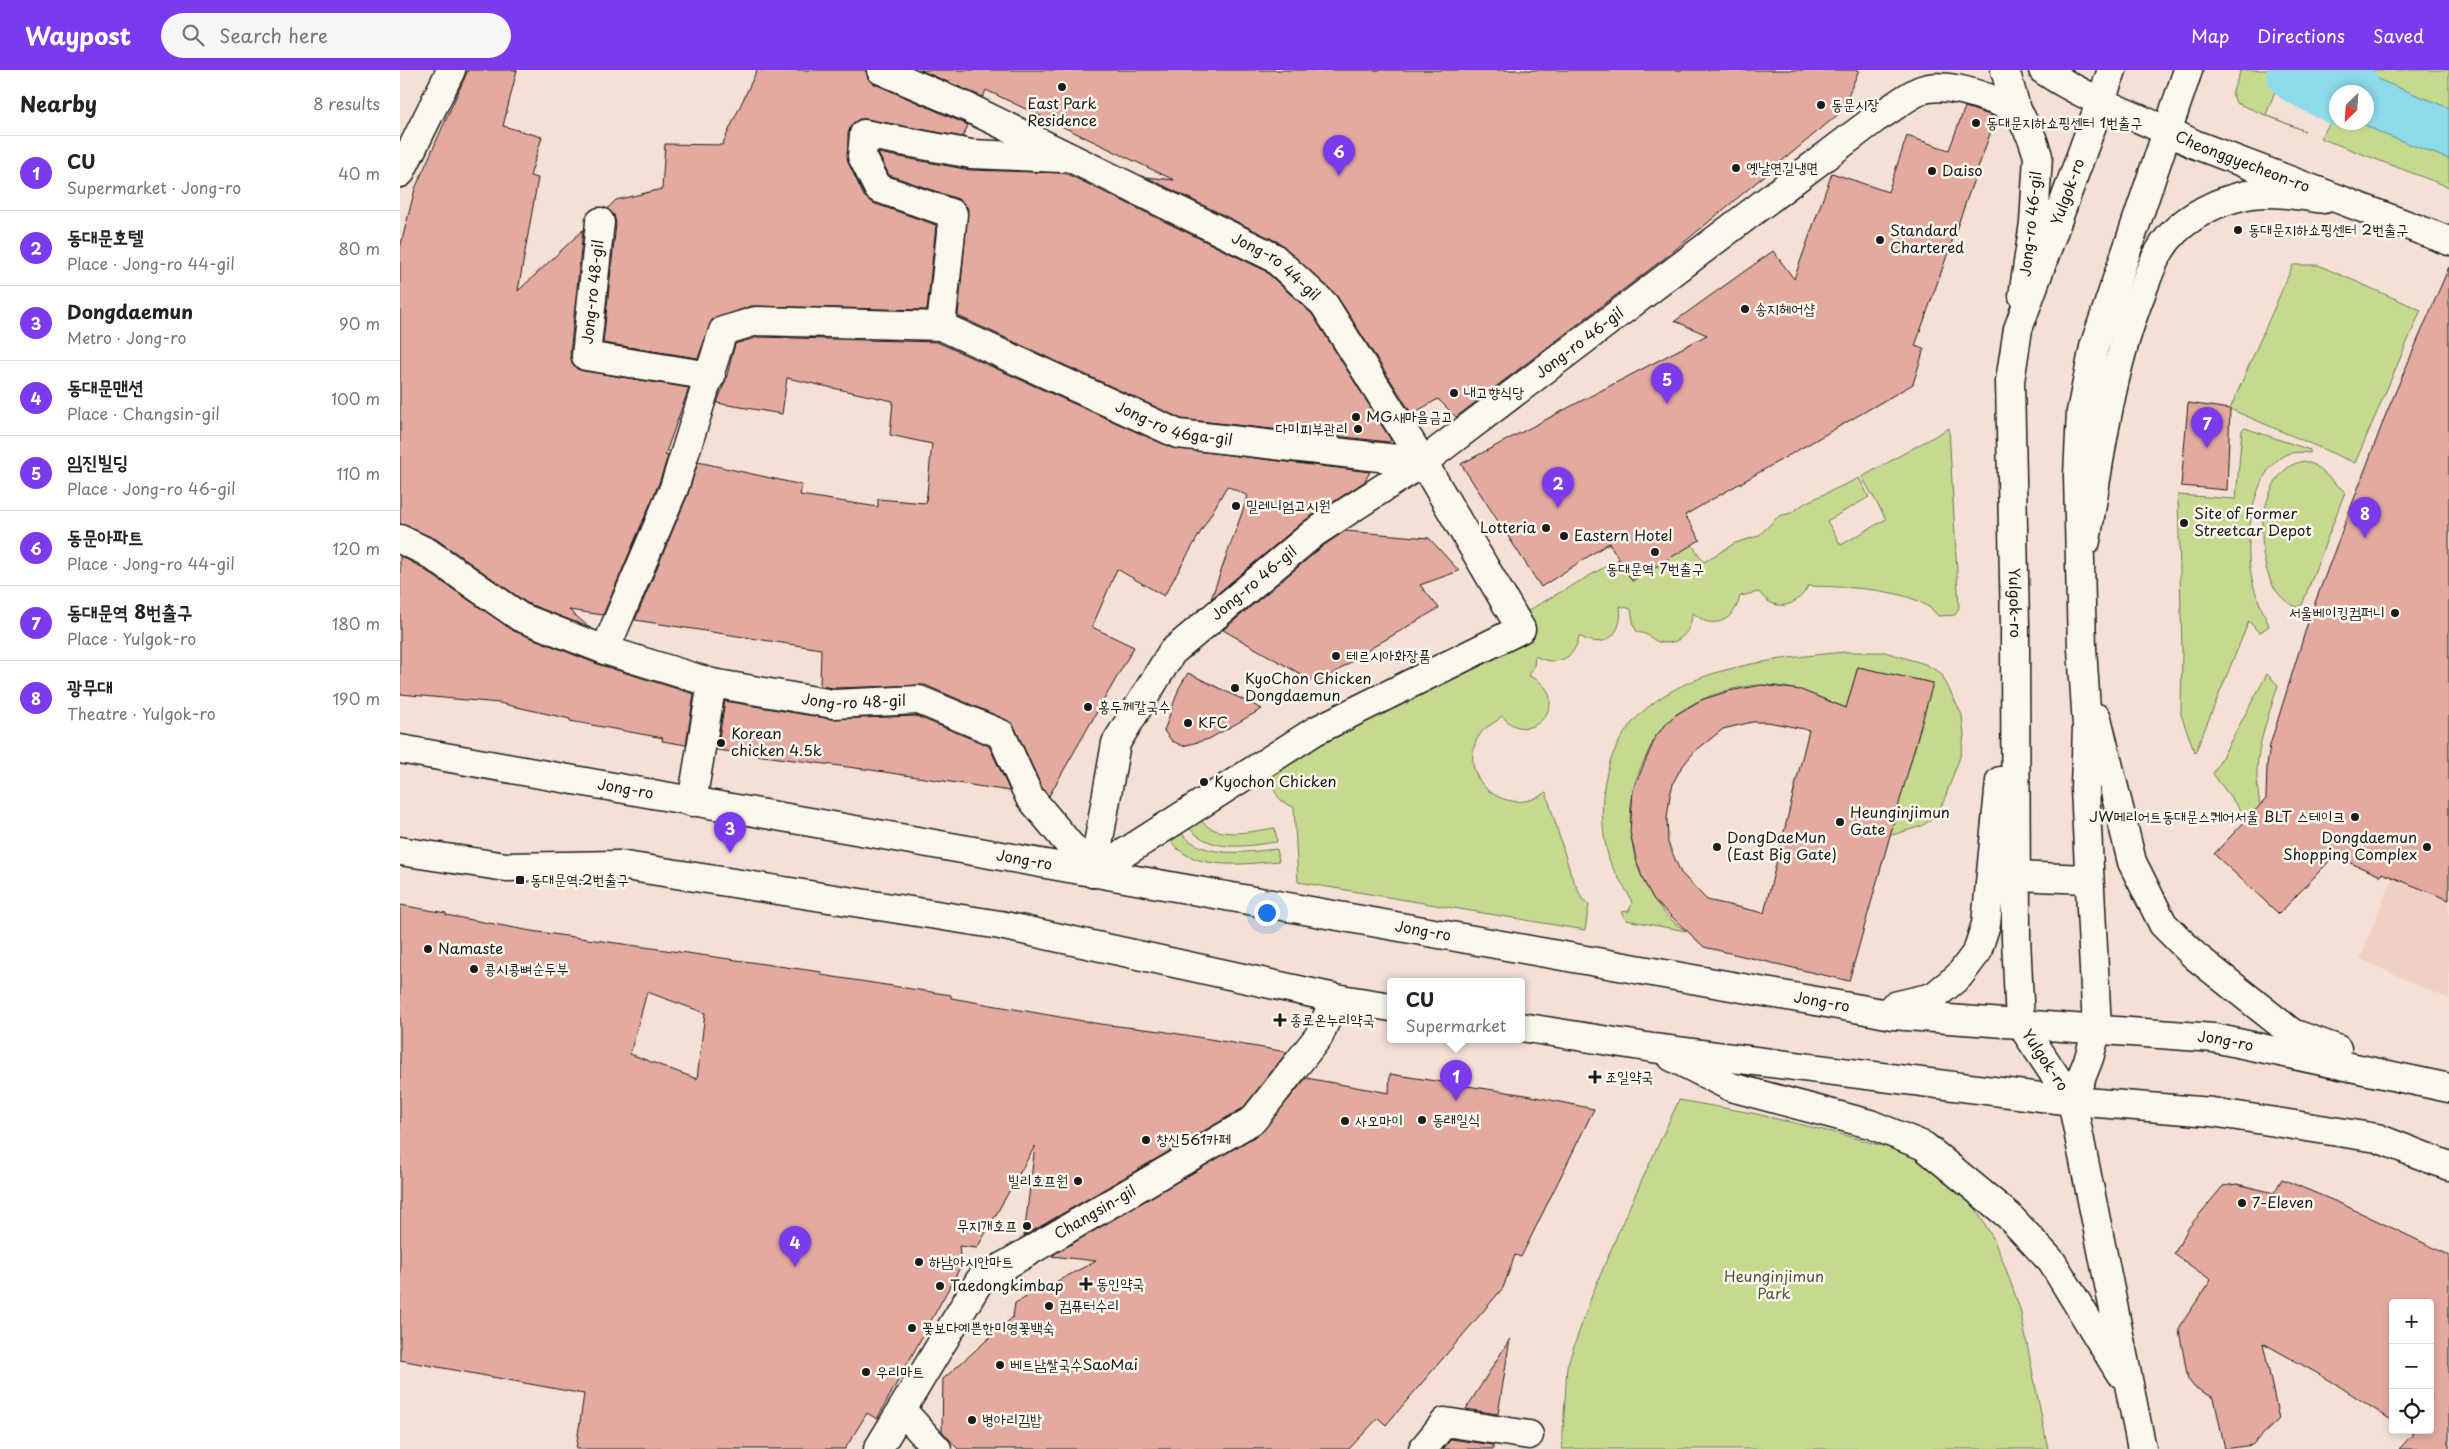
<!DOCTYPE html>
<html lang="en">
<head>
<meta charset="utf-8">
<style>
  :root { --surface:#fff; --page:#f6f6f6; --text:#222; --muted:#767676; --line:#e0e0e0; --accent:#7c3aed }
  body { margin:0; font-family:"Playpen Sans","Poor Story",sans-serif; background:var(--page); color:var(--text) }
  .controls { position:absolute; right:15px; bottom:15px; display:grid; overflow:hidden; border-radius:5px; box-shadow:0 2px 8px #0003 }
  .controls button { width:45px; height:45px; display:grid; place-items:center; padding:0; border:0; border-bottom:1px solid var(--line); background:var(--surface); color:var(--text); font:25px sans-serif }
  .compass { position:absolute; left:1929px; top:15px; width:45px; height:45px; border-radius:50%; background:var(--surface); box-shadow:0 2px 8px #0003; rotate:205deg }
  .you { position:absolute; left:866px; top:842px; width:18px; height:18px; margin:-12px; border:4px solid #fff; border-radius:50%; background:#1a73e8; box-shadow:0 0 0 8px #1a73e833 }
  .badge { display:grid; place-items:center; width:32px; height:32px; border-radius:50%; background:var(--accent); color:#fff; font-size:16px; font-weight:700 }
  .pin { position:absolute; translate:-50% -41px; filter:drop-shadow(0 1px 2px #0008) }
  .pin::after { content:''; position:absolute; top:26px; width:18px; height:15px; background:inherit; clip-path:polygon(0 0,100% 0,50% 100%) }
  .popup { position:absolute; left:987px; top:908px; width:138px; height:65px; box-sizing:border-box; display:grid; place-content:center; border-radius:5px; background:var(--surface); filter:drop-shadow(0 1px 4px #0005); font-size:16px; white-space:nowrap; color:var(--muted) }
  .popup b { font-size:19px; color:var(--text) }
  .popup::after { content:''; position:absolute; left:50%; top:100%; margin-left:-10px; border:10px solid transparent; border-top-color:var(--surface) }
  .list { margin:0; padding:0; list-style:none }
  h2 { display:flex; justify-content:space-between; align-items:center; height:65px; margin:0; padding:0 20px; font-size:21px }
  h2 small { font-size:16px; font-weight:400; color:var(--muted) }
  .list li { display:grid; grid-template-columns:32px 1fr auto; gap:15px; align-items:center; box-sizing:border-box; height:75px; padding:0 20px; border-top:1px solid var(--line) }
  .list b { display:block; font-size:19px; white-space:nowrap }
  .list p { margin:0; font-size:16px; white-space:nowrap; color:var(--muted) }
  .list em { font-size:16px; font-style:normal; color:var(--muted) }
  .icon { flex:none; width:28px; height:28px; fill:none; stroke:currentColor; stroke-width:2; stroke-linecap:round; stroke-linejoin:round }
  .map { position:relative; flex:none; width:2049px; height:1379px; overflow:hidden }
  header { display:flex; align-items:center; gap:30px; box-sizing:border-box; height:70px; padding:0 25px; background:var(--accent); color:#fff }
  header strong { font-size:24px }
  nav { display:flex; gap:28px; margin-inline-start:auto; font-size:18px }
  .search { width:350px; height:45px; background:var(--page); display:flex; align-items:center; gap:12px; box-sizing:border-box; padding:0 18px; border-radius:28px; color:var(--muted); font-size:19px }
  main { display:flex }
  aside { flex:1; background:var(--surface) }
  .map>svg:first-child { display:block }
  .built { fill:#efd0c5 }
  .green { fill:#c5d98f; stroke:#707a56 }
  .water { fill:#8cdaea; stroke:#5f8e98 }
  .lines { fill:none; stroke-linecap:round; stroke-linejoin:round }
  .river { stroke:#8cdaea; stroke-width:71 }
  .building { fill:#e4aaa0; stroke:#1c1c1c; fill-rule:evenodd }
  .minor-casing { stroke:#1c1c1c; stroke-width:31 }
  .major-casing { stroke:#1c1c1c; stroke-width:31 }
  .minor { stroke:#fbf7ec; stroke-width:28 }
  .major { stroke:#fbf7ec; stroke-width:28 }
  .poi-dot { fill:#1c1c1c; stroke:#fbf7ec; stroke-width:2 }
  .labels { text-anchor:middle; stroke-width:5; stroke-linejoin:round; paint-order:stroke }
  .poi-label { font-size:15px; fill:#1c1c1c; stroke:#fbf7ec; text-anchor:start }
  .street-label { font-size:15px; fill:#1c1c1c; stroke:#fbf7ec }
  .park-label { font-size:15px; fill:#4f553e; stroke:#fbf7ec }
</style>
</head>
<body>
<header>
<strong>Waypost</strong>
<div class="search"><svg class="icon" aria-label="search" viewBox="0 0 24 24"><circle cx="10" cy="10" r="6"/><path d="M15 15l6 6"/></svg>Search here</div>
<nav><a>Map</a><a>Directions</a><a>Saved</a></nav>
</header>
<main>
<aside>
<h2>Nearby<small>8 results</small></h2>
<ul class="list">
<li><span class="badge">1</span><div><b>CU</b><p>Supermarket · Jong-ro</p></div><em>40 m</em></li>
<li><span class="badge">2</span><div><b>동대문호텔</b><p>Place · Jong-ro 44-gil</p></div><em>80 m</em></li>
<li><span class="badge">3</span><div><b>Dongdaemun</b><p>Metro · Jong-ro</p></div><em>90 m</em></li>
<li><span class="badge">4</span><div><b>동대문맨션</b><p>Place · Changsin-gil</p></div><em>100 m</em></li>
<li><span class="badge">5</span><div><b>임진빌딩</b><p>Place · Jong-ro 46-gil</p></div><em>110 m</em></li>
<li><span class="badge">6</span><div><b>동문아파트</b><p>Place · Jong-ro 44-gil</p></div><em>120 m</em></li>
<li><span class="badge">7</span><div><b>동대문역 8번출구</b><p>Place · Yulgok-ro</p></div><em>180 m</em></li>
<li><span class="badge">8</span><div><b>광무대</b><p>Theatre · Yulgok-ro</p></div><em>190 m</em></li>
</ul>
</aside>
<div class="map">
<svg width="2049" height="1379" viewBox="0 0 2049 1379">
  <rect width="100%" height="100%" fill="#f4e0d5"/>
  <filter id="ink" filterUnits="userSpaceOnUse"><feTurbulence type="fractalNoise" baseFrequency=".02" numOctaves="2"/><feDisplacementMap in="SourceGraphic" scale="10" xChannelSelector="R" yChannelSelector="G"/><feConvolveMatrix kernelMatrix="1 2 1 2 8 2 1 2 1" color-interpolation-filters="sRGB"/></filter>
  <g filter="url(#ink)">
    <path class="built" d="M2049 665V929L1960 889Z"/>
    <path class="green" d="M1841 0H1883L1866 45 1905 61 1836 33 1832 23Z
      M1958 0H2049V117L1920 68 1936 44V52H1966V22H1948Z
      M1893 195H1918L2021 240 1955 393 1830 339Z
      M1549 358 1559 538 1555 545 1538 546C1518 517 1440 517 1408 516 1397 538 1374 543 1359 522L1340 526C1337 543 1323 557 1305 551 1300 549 1296 544 1292 543 1292 561 1279 577 1259 572 1253 571 1250 565 1245 564 1243 563 1240 563 1237 562L1234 556 1231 539 1220 536C1224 564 1205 581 1179 566 1175 590 1155 597 1135 586L1134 596 1129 606C1177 625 1132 682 1102 646 1093 655 1083 657 1077 669 1057 711 1109 750 1146 722L1171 805 1182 829 1189 834 1185 860 898 812 894 737C876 732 870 717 875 700L1115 548 1219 489 1292 475 1304 492 1335 473 1358 466 1379 446 1391 443 1405 433 1459 408 1469 427 1427 451 1441 475 1486 449 1462 407Z
      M1845 358 1910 380V383C1899 382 1889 381 1880 388 1850 409 1844 476 1852 509 1855 525 1863 541 1869 556L1859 563 1849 551 1795 683 1781 645 1782 579 1778 425 1836 429 1842 360Z
      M1904 391 1915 395 1945 422 1902 535 1897 537C1853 522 1853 430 1884 401 1890 395 1896 393 1904 391Z
      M1444 582H1485L1525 594 1541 603 1562 645 1564 665 1561 684 1543 733 1530 750 1522 756 1489 766 1532 613 1458 597 1446 638C1419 627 1393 615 1363 615 1332 615 1288 631 1266 653 1257 663 1250 677 1245 689 1240 699 1235 710 1233 721 1223 771 1241 833 1286 861L1226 850 1221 842 1229 841 1232 833C1227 817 1214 805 1209 789 1201 762 1200 729 1207 702 1234 600 1356 591 1444 582Z
      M1867 604 1878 615C1869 645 1856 676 1857 709 1858 730 1863 752 1866 774L1813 704Z
      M798 746C813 772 851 761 875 758L877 772C844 776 812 784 787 756Z
      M779 761C804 790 843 782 877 779L879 791C842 794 789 803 767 766Z
      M1279 1030 1352 1043 1444 1065 1504 1082 1538 1100 1572 1133 1593 1168 1606 1199 1620 1239 1648 1379H1162L1167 1296 1192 1225 1223 1151Z"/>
    <path class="water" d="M1961 0 1982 11 2049 38V89L1983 64 1961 53 1966 52V22H1951Z"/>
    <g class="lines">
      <path class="river" d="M1902 0 1945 22"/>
    </g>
    <path class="building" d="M68 0H117L103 56 142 67 130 106 138 108 118 221 183 160 170 284 172 293 177 299 184 301 289 318 265 385 268 386 259 413 203 545 169 540 190 558 127 533 36 469 0 454V178L15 119Z
      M357 0H466L468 9 475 14 568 55 563 67 466 49H459L452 54 448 63V92L464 126 473 133 536 155 527 240 351 236 312 250 298 288 203 273 216 154 214 145 207 139 216 130 262 119 265 74 322 75Z
      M520 0H1459L1441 42 1270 184 1056 347 1038 329 1012 344 937 226 880 173 746 107 774 110 586 20 583 27Z
      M1565 37 1596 47 1515 276 1524 279 1513 314 1285 445 1300 470 1232 511 1209 473 1141 517 1061 394 1307 265 1275 251 1373 181 1394 209 1432 103 1488 122 1507 66 1549 80Z
      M478 83 570 100 665 103 864 200 912 244 991 370 989 372 782 349 558 246 568 138 558 129 489 105Z
      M2049 197V830L1982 803 1981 806 1934 786 1879 844 1814 784 1866 729 1867 695 1870 675 1910 546 1986 344Z
      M358 267 537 272 772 378 970 402 964 412 904 451 811 529 848 426 827 416 764 526 717 499 692 557 734 577 649 726 642 718 615 658 607 650 525 615 434 618 420 616 421 579 235 550 288 424 298 392 402 415 400 425 478 437V429L526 433 532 374 490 365 493 331 387 308 382 344 317 333 326 309 335 274Z
      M1788 333 1830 339 1827 420 1781 416Z
      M945 461 1029 468 1059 501 1020 515 1039 538 973 577 918 614 823 560 923 476Z
      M0 486 19 496 114 561 200 595 294 624 286 675 262 671 263 668 170 651V649L99 633 0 624Z
      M1458 597 1533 613 1449 911 1304 877 1254 830 1243 810 1236 789 1230 762 1233 720 1256 666 1274 646 1301 630 1329 621 1362 615 1401 620 1446 638ZM1352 652H1368L1409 660 1364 843 1307 830 1281 803 1268 773 1267 748 1270 725 1274 711 1281 698 1294 682 1323 659Z
      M788 603 862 639 809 669 783 676 772 671 764 661 779 618Z
      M325 631 431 649 516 646 589 676 610 721 471 700 317 680Z
      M0 835 46 843V845L131 861 421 902V905L551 925V928L700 954 761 961 887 982 843 1038 624 1166 635 1076 577 1178 559 1176 561 1196 477 1349 467 1343 445 1379H176L184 1324 0 1290ZM247 922 305 943 297 1009 230 984Z
      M990 1004 1126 1025 1194 1039 1121 1187 1115 1185 1103 1218 986 1355 978 1348 949 1379H558L542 1361 543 1309 613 1247 615 1233 696 1191 651 1186 861 1063 906 1008 989 1023Z
      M1882 1109 1944 1135 2049 1185V1379H1999L2013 1364 2007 1360H2030V1233H1993V1351L1931 1311 1863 1273 1879 1349 1852 1375 1825 1379 1814 1328 1794 1317 1788 1309 1779 1260 1784 1250 1811 1210 1774 1184 1789 1157 1823 1116 1837 1114 1874 1123Z
      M1110 1269 1098 1344 1066 1339Z
      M1051 1369 1093 1375V1379H1043Z"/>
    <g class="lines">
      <g class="minor-casing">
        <g id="minor">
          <path id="s1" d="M481 0 569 38 873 187 924 234 1023 392 1121 559 915 661 693 803"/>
          <path d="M1605 0 1616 38"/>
          <path d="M0 103 51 0"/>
          <path d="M200 152 186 286 311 306"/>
          <path d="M541 256 553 144 478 118 462 86 464 64 571 84 661 88"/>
          <path id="s2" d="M0 469 27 482 120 547 205 580 312 613 433 634 519 630 601 664 629 726 693 803"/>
          <path d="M1686 471C1700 387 1710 303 1741 224 1747 209 1752 192 1761 179 1776 153 1810 134 1838 127 1866 119 1896 125 1924 129"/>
          <path id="s3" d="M205 580 274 418 323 261 356 251 541 256 778 364 1023 392"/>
          <path d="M292 732 312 613"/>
          <path id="s4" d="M693 803 716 673 772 582 914 463 1023 392 1476 48C1490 40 1504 28 1519 21 1546 9 1589 29 1616 38L1632 68 1638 86 1634 153 1623 226"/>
          <path d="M502 1340 537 1379"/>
          <path id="s5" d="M478 1379 580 1210 853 1050 919 966 935 928"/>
          <path d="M1023 1379 1045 1352 1129 1365"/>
        </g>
      </g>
      <g class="major-casing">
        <g id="major">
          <path id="s6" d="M1643 0C1690 32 1744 48 1794 74L2049 171"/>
          <path id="s7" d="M1712 0 1618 259 1610 311 1615 557 1616 868 1620 953 1672 1031 1742 1379"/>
          <path d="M1697 648 1732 792 1763 854 1795 886 1892 963 1937 979"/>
          <path id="s8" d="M0 679 1466 940 1492 945 1814 968 2049 1018"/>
          <path d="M0 781 106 797 219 795 600 855 935 928 991 937"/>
          <path d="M1616 806 1688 809"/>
          <path d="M1494 936 1533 927 1559 906 1577 882 1586 854 1600 711"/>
          <path d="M1121 957 1253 978 1672 1031 1812 1042 1977 1068 2049 1096"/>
          <path d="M1272 987 1331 1017 1470 1054 1524 1076 1609 1146 1652 1192 1720 1303"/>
          <path d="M1672 1031 1689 988 1697 959 1685 718 1687 656 1682 578 1678 406 1681 342 1694 277 1788 0"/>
        </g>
      </g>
      <use href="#minor" class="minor"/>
      <use href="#major" class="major"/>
    </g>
  </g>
  <g class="poi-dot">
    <circle cx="662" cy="17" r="5"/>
    <circle cx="1421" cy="35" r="5"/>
    <circle cx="1576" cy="53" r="5"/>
    <circle cx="1336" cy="98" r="5"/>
    <circle cx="1532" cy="101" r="5"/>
    <circle cx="1838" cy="160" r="5"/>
    <circle cx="1480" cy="170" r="5"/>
    <circle cx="1345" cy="239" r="5"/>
    <circle cx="1054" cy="323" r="5"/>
    <circle cx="956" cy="347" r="5"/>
    <circle cx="958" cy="359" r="5"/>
    <circle cx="836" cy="436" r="5"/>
    <circle cx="1784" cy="453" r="5"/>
    <circle cx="1146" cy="458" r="5"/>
    <circle cx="1164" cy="466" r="5"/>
    <circle cx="1255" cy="482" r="5"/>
    <circle cx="1995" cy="543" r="5"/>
    <circle cx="936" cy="586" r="5"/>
    <circle cx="835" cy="618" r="5"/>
    <circle cx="688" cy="637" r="5"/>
    <circle cx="788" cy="653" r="5"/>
    <circle cx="321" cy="673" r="5"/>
    <circle cx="804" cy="712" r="5"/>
    <circle cx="1955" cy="747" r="5"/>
    <circle cx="1440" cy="752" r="5"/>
    <circle cx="1317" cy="777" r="5"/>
    <circle cx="2027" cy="777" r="5"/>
    <rect x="115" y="805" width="10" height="10" rx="2.5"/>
    <circle cx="28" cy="879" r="5"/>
    <circle cx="74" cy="899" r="5"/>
    <path d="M877.5 942.5h5v5h5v5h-5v5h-5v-5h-5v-5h5z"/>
    <path d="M1192.5 999.5h5v5h5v5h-5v5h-5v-5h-5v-5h5z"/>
    <circle cx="1022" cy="1050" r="5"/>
    <circle cx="945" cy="1051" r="5"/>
    <circle cx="746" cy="1070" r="5"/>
    <circle cx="678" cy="1111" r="5"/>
    <circle cx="1842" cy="1133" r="5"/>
    <circle cx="627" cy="1156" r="5"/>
    <circle cx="519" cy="1192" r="5"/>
    <path d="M683.5 1206.5h5v5h5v5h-5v5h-5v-5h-5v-5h5z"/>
    <circle cx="540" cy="1216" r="5"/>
    <circle cx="649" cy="1236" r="5"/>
    <circle cx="512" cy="1258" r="5"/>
    <circle cx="600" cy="1295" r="5"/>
    <circle cx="466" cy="1302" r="5"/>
    <circle cx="572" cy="1350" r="5"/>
  </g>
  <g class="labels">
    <g class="poi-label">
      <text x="662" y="39" text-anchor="middle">East Park<tspan x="662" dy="17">Residence</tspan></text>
      <text x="1431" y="40">동문시장</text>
      <text x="1586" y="58">동대문지하쇼핑센터 1번출구</text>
      <text x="1346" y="103">옛날연길냉면</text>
      <text x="1542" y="106">Daiso</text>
      <text x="1848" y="165">동대문지하쇼핑센터 2번출구</text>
      <text x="1490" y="166">Standard<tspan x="1490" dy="17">Chartered</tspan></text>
      <text x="1355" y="244">송지헤어샵</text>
      <text x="1064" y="328">내고향식당</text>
      <text x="966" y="352">MG새마을금고</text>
      <text x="948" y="364" text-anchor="end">다미피부관리</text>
      <text x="846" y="441">밀레니엄고시원</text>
      <text x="1794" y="449">Site of Former<tspan x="1794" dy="17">Streetcar Depot</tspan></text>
      <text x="1136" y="463" text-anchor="end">Lotteria</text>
      <text x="1174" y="471">Eastern Hotel</text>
      <text x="1255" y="504" text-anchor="middle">동대문역 7번출구</text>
      <text x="1985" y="548" text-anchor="end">서울베이킹컴퍼니</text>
      <text x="946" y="591">테르시아화장품</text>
      <text x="845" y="614">KyoChon Chicken<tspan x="845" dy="17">Dongdaemun</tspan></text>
      <text x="698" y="642">홍두께칼국수</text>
      <text x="798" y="658">KFC</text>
      <text x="331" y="669">Korean<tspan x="331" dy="17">chicken 4.5k</tspan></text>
      <text x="814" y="717">Kyochon Chicken</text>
      <text x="1450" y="748">Heunginjimun<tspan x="1450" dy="17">Gate</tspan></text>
      <text x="1945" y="752" text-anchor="end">JW메리어트동대문스퀘어서울 BLT 스테이크</text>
      <text x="1327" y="773">DongDaeMun<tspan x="1327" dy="17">(East Big Gate)</tspan></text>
      <text x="2017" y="773" text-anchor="end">Dongdaemun<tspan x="2017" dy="17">Shopping Complex</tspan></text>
      <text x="130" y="815">동대문역.2번출구</text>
      <text x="38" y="884">Namaste</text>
      <text x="84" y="904">콩시콩뼈순두부</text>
      <text x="890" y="955">종로온누리약국</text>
      <text x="1205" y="1012">조일약국</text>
      <text x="1032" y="1055">동래일식</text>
      <text x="955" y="1056">사오마이</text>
      <text x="756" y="1075">창신561카페</text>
      <text x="668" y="1116" text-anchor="end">빌리호프원</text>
      <text x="1852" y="1138">7-Eleven</text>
      <text x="617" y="1161" text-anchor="end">무지개호프</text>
      <text x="529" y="1197">하남아시안마트</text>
      <text x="696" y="1219">동인약국</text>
      <text x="550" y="1221">Taedongkimbap</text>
      <text x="659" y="1241">컴퓨터수리</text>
      <text x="522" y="1263">꽃보다예쁜한미영꽃백숙</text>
      <text x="610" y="1300">베트남쌀국수SaoMai</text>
      <text x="476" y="1307">우리마트</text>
      <text x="582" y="1355">병아리김밥</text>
    </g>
    <g class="street-label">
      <text dy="5" stroke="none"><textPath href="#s6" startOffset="220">Cheonggyecheon-ro</textPath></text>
      <text transform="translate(1668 122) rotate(-70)" y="5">Yulgok-ro</text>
      <text transform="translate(1631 154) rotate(-84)" y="5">Jong-ro 46-gil</text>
      <text dy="5" stroke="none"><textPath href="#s1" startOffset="442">Jong-ro 44-gil</textPath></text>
      <text transform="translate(193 222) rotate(-84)" y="5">Jong-ro 48-gil</text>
      <text dy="5" stroke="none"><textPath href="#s4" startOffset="751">Jong-ro 46-gil</textPath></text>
      <text dy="5" stroke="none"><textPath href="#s3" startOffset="814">Jong-ro 46ga-gil</textPath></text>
      <text dy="5" stroke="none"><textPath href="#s4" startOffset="346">Jong-ro 46-gil</textPath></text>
      <text dy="5" stroke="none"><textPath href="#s7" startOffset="550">Yulgok-ro</textPath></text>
      <text dy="5" stroke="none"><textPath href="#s2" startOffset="490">Jong-ro 48-gil</textPath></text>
      <text dy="5" stroke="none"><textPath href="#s8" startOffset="229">Jong-ro</textPath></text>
      <text dy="5" stroke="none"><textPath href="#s8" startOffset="634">Jong-ro</textPath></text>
      <text dy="5" stroke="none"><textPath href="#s8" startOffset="1039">Jong-ro</textPath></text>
      <text dy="5" stroke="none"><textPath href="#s8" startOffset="1444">Jong-ro</textPath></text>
      <text dy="5" stroke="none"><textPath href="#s8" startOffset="1850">Jong-ro</textPath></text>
      <text dy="5" stroke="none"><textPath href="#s7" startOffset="1015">Yulgok-ro</textPath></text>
      <text dy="5" stroke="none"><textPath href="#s5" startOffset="331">Changsin-gil</textPath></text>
    </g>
    <g class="park-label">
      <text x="1374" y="1212">Heunginjimun<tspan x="1374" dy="17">Park</tspan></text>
    </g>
  </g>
</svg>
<div class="controls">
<button>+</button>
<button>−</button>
<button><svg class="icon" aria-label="locate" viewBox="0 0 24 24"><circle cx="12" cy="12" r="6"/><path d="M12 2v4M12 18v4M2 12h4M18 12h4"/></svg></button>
</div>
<svg class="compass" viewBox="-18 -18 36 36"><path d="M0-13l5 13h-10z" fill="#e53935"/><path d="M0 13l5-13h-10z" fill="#767676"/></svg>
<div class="you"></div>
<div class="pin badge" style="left:1056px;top:1031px">1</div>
<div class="popup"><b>CU</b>Supermarket</div>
<div class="pin badge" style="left:1158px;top:438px">2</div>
<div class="pin badge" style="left:330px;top:783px">3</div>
<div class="pin badge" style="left:395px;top:1197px">4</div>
<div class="pin badge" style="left:1267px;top:334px">5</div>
<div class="pin badge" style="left:939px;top:106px">6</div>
<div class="pin badge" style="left:1807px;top:378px">7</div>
<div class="pin badge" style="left:1965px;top:468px">8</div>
</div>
</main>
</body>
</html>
